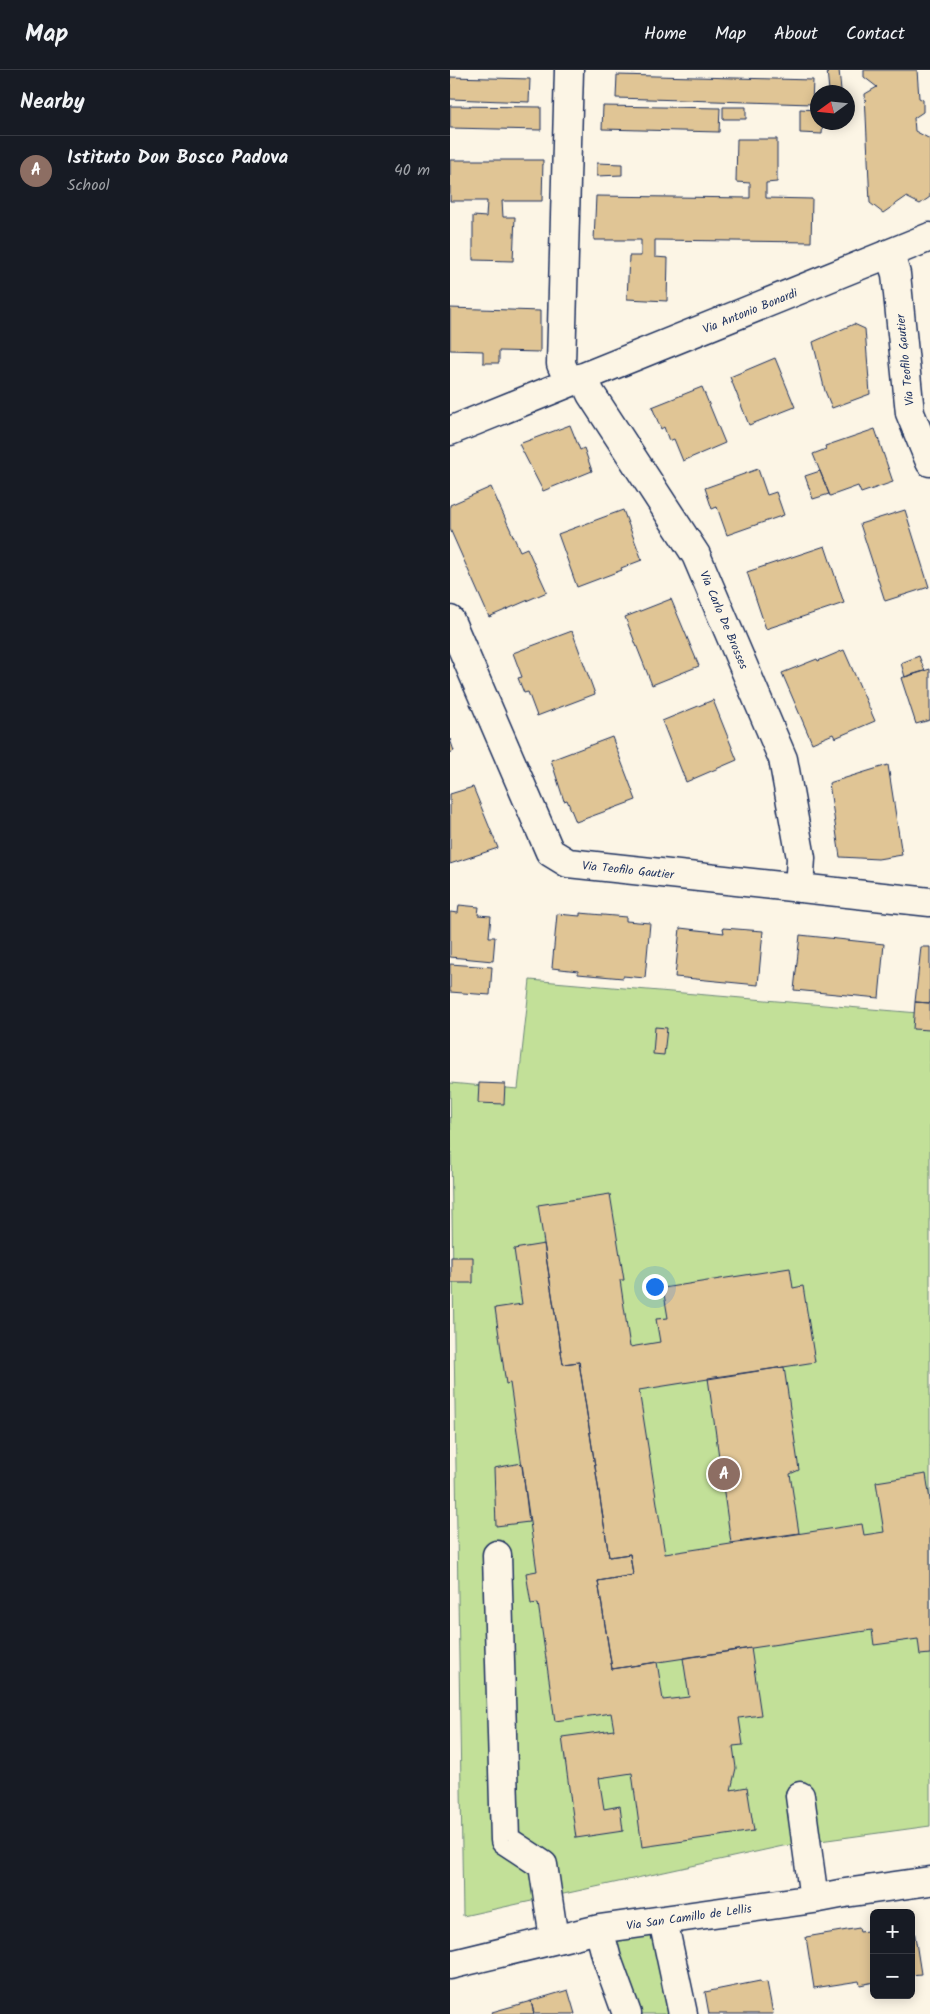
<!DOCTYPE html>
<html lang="en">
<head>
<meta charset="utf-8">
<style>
  :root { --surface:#171b24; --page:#242831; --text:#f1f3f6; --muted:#9ea1a6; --line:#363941; --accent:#1f6fb2 }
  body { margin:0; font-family:Kalam,sans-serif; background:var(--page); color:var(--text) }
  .controls { position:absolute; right:15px; bottom:15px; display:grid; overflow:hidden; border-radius:8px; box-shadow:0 2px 12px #0003 }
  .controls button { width:45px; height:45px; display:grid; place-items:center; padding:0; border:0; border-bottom:1px solid var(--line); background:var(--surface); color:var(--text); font:25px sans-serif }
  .compass { position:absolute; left:360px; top:15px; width:45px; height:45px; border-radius:50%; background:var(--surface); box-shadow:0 2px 12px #0003; rotate:255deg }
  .you { position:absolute; left:204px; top:1216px; width:18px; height:18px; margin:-12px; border:4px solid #fff; border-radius:50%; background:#1a73e8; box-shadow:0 0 0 8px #1a73e833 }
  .badge { display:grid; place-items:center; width:32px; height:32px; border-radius:50%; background:var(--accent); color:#fff; font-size:16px; font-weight:700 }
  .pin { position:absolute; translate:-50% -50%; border:2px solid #fff; box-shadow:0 1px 5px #0006 }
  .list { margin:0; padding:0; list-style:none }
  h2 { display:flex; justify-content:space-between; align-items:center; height:65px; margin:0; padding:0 20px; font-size:21px }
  h2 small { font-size:16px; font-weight:400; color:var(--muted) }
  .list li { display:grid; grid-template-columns:32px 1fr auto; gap:15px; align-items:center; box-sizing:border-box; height:70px; padding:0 20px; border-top:1px solid var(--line) }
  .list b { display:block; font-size:19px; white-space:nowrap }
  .list p { margin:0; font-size:16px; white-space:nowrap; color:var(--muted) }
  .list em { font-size:16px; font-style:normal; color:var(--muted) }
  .map { position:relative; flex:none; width:480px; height:1944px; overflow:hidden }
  header { display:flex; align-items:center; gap:30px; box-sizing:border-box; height:70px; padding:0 25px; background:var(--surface); border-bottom:1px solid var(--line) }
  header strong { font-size:24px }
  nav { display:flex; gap:28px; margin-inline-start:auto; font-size:18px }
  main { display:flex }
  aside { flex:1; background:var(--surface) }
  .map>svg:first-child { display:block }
  .green { fill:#c2e098; stroke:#6e887b }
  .building { fill:#e0c595; stroke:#1b2f5e }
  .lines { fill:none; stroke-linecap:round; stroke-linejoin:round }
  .minor-casing { stroke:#1b2f5e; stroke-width:31 }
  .minor { stroke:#fcf5e5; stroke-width:28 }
  .labels { text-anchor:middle; stroke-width:4; stroke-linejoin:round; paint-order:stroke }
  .street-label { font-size:12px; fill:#1b2f5e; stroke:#fcf5e5 }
</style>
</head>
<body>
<header>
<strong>Map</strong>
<nav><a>Home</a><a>Map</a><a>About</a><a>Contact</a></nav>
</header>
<main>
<aside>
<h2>Nearby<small></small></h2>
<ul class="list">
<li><span class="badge" style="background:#8d6e63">A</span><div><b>Istituto Don Bosco Padova</b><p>School</p></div><em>40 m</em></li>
</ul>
</aside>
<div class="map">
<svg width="480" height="1944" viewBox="0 0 480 1944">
  <rect width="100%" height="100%" fill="#fcf5e5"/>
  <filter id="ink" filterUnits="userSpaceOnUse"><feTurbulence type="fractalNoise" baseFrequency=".02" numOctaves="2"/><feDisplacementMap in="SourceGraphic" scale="10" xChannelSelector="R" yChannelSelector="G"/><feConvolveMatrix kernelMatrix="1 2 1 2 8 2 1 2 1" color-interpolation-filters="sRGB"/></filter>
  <g filter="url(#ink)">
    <path class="green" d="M80 910 480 944V1756L333 1776 13 1846 0 1013 68 1019Z
      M213 1850 233 1944H179L149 1859Z"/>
    <path class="building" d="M377 0H389L391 20 379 21Z
      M414 0H467L469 28 473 30V42L464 48 465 61 480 69V127L470 134 456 127 433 143 420 133 415 24 427 17 414 7Z
      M167 5 363 10 362 34 166 28Z
      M0 7 80 9 79 32 0 29Z
      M0 36 91 37V60L0 58Z
      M153 36 270 38 269 62 152 59Z
      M273 37H296V49H273Z
      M350 39 368 40V52H373L372 64 350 63Z
      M287 69H327V112L316 113V128L362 129 361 172 205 170V187L218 188 217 231 177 229 179 186H191V170H144L146 126 300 128V113L286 112Z
      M0 90H93L92 131H52L53 147H65L63 191 23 190V146L36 147 37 131H0Z
      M147 93 172 94V105L147 106Z
      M0 238 90 241V282L49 281V293H33V281L0 280Z
      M404 254 415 259 420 324 382 338 375 321 363 272Z
      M325 288 345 337 299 355 280 307Z
      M252 317 275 373 233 391 224 369 219 371 214 357 211 359 202 337Z
      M120 355 130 380 134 378 142 401 93 421 69 374Z
      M425 359 443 412 411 423 408 416 380 426 363 384 376 379 375 376Z
      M308 399 317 425 326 422 334 445 277 465 267 437 262 439 255 418Z
      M370 401 379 424 363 429 355 406Z
      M41 417 70 481 77 478 97 522 39 547 0 459V435Z
      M173 440 192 490 171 498 172 500 127 517 108 464Z
      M455 440 479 517 435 531 410 454Z
      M375 476 394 533 316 559 297 502Z
      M221 529 249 596 202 615 175 547Z
      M122 561 145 624 87 646 78 622 74 623 68 608 72 607 63 583Z
      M394 580 425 651 385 668 383 664 362 673 332 603 367 589 368 591Z
      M469 586 475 601 455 607 451 593Z
      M480 599V650L466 654 451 608Z
      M263 630 287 690 236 712 212 651Z
      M162 667 186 730 126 752 117 730 114 731 101 690Z
      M0 669 4 681 0 683Z
      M438 695 452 785 428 789 390 787 379 713Z
      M23 717 48 778 0 794V724Z
      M9 835 29 837 28 845 41 846 39 867H45L43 891 0 887V842L8 843Z
      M130 843 176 847V851L200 853 195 908 173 906V908L128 904V901L102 898 107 844 130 846Z
      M230 858 274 863 273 858 313 861 308 915 225 907Z
      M350 865 434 874 429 928 344 920Z
      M471 877H480V933L465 932Z
      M0 894 42 897 40 925 0 922Z
      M465 932 480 933V960L463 959Z
      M205 957 217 958 214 985 203 984Z
      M29 1013 55 1014 54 1034 28 1033Z
      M160 1124 174 1210H170L180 1277 210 1272 206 1249 218 1248 213 1218 340 1198 343 1218 353 1216 365 1292 189 1320 215 1484 412 1454 414 1465 434 1462 426 1412 476 1404 480 1430V1584L470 1585 468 1569 424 1575 422 1560 162 1599 148 1511 183 1505 180 1484 159 1487 129 1292 113 1294 88 1135Z
      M94 1174 113 1294 129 1292 159 1487 180 1484 183 1505 148 1511 162 1599 207 1592 213 1630 239 1627 233 1588 301 1578 311 1645 289 1648 293 1675 283 1676 286 1698 281 1720 297 1717 304 1761 192 1777 182 1703 149 1708 154 1739 170 1736 173 1761 126 1768 112 1667 164 1660 161 1643 105 1651 88 1533 81 1534 76 1503 87 1501 60 1313 56 1314 45 1238 72 1234 64 1179Z
      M1 1187H23V1213H1Z
      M334 1297 349 1400 340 1404 349 1463 281 1473 258 1308Z
      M72 1393 79 1452 46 1456 44 1398Z
      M463 1853 471 1904 461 1905V1854Z
      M409 1858 410 1862 424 1860V1912L410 1915 409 1911 364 1918 356 1867Z
      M310 1911 311 1913 317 1912 323 1944H259L255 1922Z
      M118 1920 125 1944H84L81 1931Z
      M81 1931 84 1944H43L42 1942Z"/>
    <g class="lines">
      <g class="minor-casing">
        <path id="minor" d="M440 185 446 204 460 343 480 392
          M133 307 141 324 246 485 333 689 351 788 349 818
          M119 312 111 294 119 0
          M0 361 480 167
          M0 550 100 782 118 793 480 832
          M47 1485 55 1770 93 1795 104 1869
          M350 1726 364 1829
          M213 1850 233 1944
          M149 1859 157 1889 177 1944
          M0 1895 149 1859 364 1829 395 1823 480 1811"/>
      </g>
      <use href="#minor" class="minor"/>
    </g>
  </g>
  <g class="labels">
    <g class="street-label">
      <text transform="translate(300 241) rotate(-22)" y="4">Via Antonio Bonardi</text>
      <text transform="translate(455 290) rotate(-96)" y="4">Via Teofilo Gautier</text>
      <text transform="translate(274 550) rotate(67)" y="4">Via Carlo De Brosses</text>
      <text transform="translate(178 800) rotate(6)" y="4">Via Teofilo Gautier</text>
      <text transform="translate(239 1847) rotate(-8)" y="4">Via San Camillo de Lellis</text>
    </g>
  </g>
</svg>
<div class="controls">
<button>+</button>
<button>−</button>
</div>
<svg class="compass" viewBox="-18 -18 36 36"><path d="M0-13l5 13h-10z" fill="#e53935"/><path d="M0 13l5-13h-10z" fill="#9ea1a6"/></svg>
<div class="you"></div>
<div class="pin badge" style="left:274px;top:1404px;background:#8d6e63">A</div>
</div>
</main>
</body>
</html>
